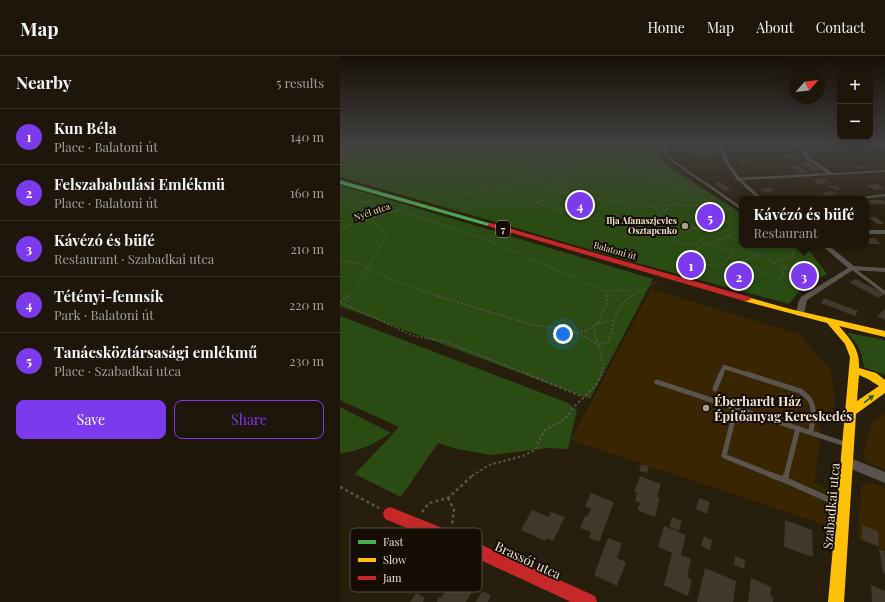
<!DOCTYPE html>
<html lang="en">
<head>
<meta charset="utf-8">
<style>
  :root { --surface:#1e160a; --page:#2b2318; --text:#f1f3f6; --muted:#a19f9c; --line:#3c352b; --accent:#7c3aed }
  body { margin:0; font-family:"Playfair Display",serif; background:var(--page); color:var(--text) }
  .controls { position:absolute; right:12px; top:12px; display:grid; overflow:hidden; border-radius:8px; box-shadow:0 4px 16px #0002 }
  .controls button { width:36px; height:36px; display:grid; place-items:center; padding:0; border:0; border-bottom:1px solid var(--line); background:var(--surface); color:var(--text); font:20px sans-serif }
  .compass { position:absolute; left:449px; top:12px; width:36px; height:36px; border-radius:50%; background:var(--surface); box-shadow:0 4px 16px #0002; rotate:63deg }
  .you { position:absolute; left:223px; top:278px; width:14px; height:14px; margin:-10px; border:3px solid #fff; border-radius:50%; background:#1a73e8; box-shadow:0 0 0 6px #1a73e833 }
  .badge { display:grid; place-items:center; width:26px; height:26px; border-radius:50%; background:var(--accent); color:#fff; font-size:13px; font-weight:700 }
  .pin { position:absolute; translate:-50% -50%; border:2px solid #fff; box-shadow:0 1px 4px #0006 }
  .popup { position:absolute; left:399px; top:140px; width:130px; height:52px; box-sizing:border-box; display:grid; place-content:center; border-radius:8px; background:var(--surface); filter:drop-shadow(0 1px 3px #0005); font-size:13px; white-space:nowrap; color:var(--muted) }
  .popup b { font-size:15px; color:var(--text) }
  .popup::after { content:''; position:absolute; left:50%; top:100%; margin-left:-8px; border:8px solid transparent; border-top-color:var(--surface) }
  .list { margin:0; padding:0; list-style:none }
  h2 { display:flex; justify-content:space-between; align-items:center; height:52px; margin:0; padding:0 16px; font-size:17px }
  h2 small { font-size:13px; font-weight:400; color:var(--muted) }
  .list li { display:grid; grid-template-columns:26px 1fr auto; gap:12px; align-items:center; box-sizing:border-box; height:56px; padding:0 16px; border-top:1px solid var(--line) }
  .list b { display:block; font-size:15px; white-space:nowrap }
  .list p { margin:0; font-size:13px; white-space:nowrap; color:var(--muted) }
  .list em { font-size:13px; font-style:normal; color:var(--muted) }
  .actions { display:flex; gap:8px; padding:12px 16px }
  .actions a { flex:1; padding:9px 0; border:1px solid var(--accent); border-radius:8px; text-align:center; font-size:14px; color:var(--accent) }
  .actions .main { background:var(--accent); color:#fff }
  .map { position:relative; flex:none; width:545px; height:546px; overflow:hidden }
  header { display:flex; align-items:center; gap:24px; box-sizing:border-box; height:56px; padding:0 20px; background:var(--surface); border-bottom:1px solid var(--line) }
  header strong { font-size:19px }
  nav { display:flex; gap:22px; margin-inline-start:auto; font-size:14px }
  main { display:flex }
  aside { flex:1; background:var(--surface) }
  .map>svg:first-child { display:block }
  .built { fill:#392502 }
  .green { fill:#2a4c13 }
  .building { fill:#41372b }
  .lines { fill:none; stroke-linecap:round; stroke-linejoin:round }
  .path-far3 { stroke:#59544d; stroke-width:1; stroke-dasharray:1 1; stroke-linecap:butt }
  .path-far2 { stroke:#59544d; stroke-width:1.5; stroke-dasharray:2 2; stroke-linecap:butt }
  .path-far1 { stroke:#59544d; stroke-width:2; stroke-dasharray:2.5 2.5; stroke-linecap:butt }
  .path { stroke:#59544d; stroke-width:2.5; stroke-dasharray:3 3; stroke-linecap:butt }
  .lane-far5 { stroke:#59554e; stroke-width:2 }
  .lane-far4 { stroke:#59554e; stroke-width:2.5 }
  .lane-far3 { stroke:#59554e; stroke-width:3 }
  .lane-far2 { stroke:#59554e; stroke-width:4 }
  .lane-far1 { stroke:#59554e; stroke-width:5 }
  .lane { stroke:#59554e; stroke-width:6 }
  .street { fill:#59554e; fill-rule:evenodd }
  .fast { fill:#4caf50; fill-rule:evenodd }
  .slow { fill:#ffc107; fill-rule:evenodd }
  .jam { fill:#c62828; fill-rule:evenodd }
  .oneway { fill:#305e2a }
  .poi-dot { fill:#a89d8c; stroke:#150d03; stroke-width:1.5 }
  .labels { text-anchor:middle; stroke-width:4; stroke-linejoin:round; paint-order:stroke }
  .far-street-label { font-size:9px; fill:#ede1d0; stroke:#150d03 }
  .far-poi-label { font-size:9px; font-weight:bold; fill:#ede1d0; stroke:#150d03; text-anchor:end }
  .shield { fill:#150d03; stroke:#aca192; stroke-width:1 }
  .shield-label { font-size:10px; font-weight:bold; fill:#ede1d0 }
  .near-poi-label { font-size:13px; font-weight:bold; fill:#ede1d0; stroke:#150d03; text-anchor:start }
  .near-street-label { font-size:13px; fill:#ede1d0; stroke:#150d03 }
  .key { fill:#150d03; stroke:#564d40; stroke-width:1 }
  .key-label { font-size:11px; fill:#ede1d0 }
</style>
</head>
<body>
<header>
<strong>Map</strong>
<nav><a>Home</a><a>Map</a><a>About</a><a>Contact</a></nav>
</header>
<main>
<aside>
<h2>Nearby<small>5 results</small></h2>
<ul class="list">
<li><span class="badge">1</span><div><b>Kun Béla</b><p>Place · Balatoni út</p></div><em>140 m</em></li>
<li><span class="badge">2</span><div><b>Felszababulási Emlékmü</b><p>Place · Balatoni út</p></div><em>160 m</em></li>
<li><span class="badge">3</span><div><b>Kávézó és büfé</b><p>Restaurant · Szabadkai utca</p></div><em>210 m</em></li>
<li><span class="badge">4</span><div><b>Tétényi-fennsík</b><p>Park · Balatoni út</p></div><em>220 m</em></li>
<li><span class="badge">5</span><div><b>Tanácsköztársasági emlékmű</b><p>Place · Szabadkai utca</p></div><em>230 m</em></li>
</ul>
<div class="actions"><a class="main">Save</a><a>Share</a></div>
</aside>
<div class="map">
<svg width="545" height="546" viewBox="0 0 545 546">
  <rect width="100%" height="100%" fill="#281e0d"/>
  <path class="built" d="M311 233 459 278 491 314 497 367 479 360 477 372 481 374 475 427 488 433 486 469 231 384Z
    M545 358V414L529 408 523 399 532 365Z
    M532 427 545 432V494L518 483 521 430Z"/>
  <path class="green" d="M0 88H316L321 105 402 158V189H465L487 218 477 223 466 218 463 220 474 225 460 234 449 248 293 206 0 121Z
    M0 129 313 223 250 343 0 250Z
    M0 260 228 347 237 354 228 393 207 392 151 399 117 393 98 387 61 441 15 418 59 371 0 344Z
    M509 277 545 284V319L524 311C522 296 518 288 508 278Z
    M0 351 51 377C35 387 20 396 0 397Z"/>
  <path class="building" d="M364 88 371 89V95H375L376 98H371L372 100 353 99 354 89Z
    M475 89 485 90 486 92 485 93 488 96 476 95 475 93 480 94Z
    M439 99 459 100 460 102H440Z
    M408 103 411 107H401L398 104Z
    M467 105 481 114 473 115 459 106Z
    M446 108 457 109 469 116 461 117Z
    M523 110 531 112 517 113 512 111Z
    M483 122 489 126H483L485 128 479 129 473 125H476L474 124Z
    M380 126 391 134 384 135 374 127Z
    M537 128 545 133 536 134 526 130Z
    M486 129 497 130 503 133 496 134Z
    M430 132 434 135 424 136 420 133Z
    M491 135 496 138 487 140 482 137Z
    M527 144H544L545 148H530Z
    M528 161H536L545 168H537Z
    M526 182H535L541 188H528L526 187Z
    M453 211 467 217 464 219 450 212Z
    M448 214 466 222 463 224 445 216Z
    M516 223 545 238 538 242 509 226Z
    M484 242 518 255 515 260 481 247Z
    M545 253V264L537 260Z
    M301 408 309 410 307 417 299 415Z
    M300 420 321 428 317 441 320 442 315 461 297 454 300 447 295 445 297 437 294 436Z
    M251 437 274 446 259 486 249 482 251 476 240 472 245 460 247 461 251 453 245 450Z
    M359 442 370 446 367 458 356 453Z
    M192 454 209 461 211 456 225 461 213 485 206 482 205 485 181 474Z
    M332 461 342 465 339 475 329 471Z
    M445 464 472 474 473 501 444 491Z
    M522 469 538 475 539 490 522 484Z
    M324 470 346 479 341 499 351 503 347 521 352 523 348 540 324 529 332 497 318 491Z
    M364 480 372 484 370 494 361 490Z
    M268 482 282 487 277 502 286 506 277 530 254 519Z
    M539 493 545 495V518L543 517Z
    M78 497 99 507 86 526 65 516Z
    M395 500 405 504 404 513 394 509Z
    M365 512 396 525 393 546H357Z
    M114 522 134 532 126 546H97L99 541 101 542Z
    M411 522 431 531 430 539 433 541V546H408Z
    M531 529 545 535V546H532Z
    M142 535 151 539 148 546H136Z
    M76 537 85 542 83 546H70Z"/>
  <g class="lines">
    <path class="path-far3" d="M60 88 118 97 175 93 193 99 195 106 198 107 205 116 201 124 206 131 222 136 303 150 312 151 334 148 390 153
      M166 88 175 90
      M283 88 295 110 302 116 315 123 354 137 377 150
      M94 92 106 88
      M179 92 203 88
      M162 93 164 88
      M207 116 227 132 229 135 226 137
      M222 136 218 139 196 147 306 175 308 168 329 151 328 149
      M0 140 65 157 140 181 263 234 268 240
      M88 144 119 140 189 124 229 107 272 98 306 88
      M376 163 390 167V173L380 177H368C360 190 348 190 335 185L334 181C340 175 347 175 355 172 364 169 364 164 376 163Z
      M338 165 380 183
      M0 173 64 152
      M306 175 311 183
      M390 181 389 179 392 175 402 171
      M402 186 390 181 380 183 377 187 383 192 389 194 403 193 478 226
      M376 187C365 188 357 192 349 199L351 204C363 212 388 211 393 195
      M406 189H412
      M429 189 414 201 400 205 394 210 403 219 416 220 424 217 434 206 454 199 453 195 445 189
      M0 205 23 208 28 214 97 240
      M438 223 445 218 442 216 445 211
      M263 234 273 235 301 233
      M8 240 14 235 47 178 31 163
      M292 240 318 225"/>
    <path class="path-far2" d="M94 239 193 269 222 272 237 277 259 289 263 309 261 319
      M267 239 268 245 254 275 259 289 268 286C276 265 272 253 293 239
      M0 246 74 280 107 286 189 319
      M0 246 9 239
      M237 277 243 276 256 268 274 264"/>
    <path class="path-far1" d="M187 318 243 341
      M132 420 149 409 183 400 195 394 204 375 225 363 235 350 256 329 262 318"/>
    <path class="path" d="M0 431 39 452
      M108 442 114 454 112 469
      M82 456 89 447 108 442 133 419"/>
    <path class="lane-far5" d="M324 88 326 98 330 103 366 128"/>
    <path class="lane-far4" d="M365 127 402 153"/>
    <path class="lane-far3" d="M512 212 545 237"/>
    <path class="lane-far2" d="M381 319 384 311 410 319"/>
    <path class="lane-far1" d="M407 318 460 335C478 346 473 358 471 376
      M317 326 505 388
      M375 333 381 318
      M396 351 384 400 434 420
      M446 420 458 372"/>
    <path class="lane" d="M431 419 445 424 446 419
      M445 424 499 448"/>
    <path class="street" d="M379 88H383L388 105 400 122 487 117 466 103 458 88H462L469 101 493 117 545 114V116L402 124 423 143H418L398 124H395L396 122 384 105Z
      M517 88 545 89V91L518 89Z
      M545 138V140L525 143H512L514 142Z
      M526 174H545V178H526Z
      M481 189H488L514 210 545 212V216L513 214 467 244 464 258 460 260H457L456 258 458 247 461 241 508 212Z
      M508 401 545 416V427L504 410 502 406 504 402Z"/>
    <path class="fast" d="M0 124 152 168 153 169 148 170 0 128Z"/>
    <path class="slow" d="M404 241H407L450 253 545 275V281L499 270C511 284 520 293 519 312L536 317 545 324V337L516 358 504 546H488L510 301 505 288 487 267 404 245 403 243ZM519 319 528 323 539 330 517 345Z"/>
    <path class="jam" d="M150 167 410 241 411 243 407 245H404L148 170V168Z
      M50 451 115 477 255 540 257 546H231L106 488 45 463 43 458 45 453Z"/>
  </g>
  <defs><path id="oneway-solid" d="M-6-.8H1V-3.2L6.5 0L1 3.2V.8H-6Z"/></defs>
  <use class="oneway" href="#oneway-solid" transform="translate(529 343) rotate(-37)"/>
  <linearGradient id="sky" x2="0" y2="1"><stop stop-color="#161007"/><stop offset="0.53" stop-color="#424140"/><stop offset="1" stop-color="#424140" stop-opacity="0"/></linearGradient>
  <rect width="545" height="165" fill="url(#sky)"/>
  <g class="poi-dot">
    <circle cx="345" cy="170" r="4"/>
    <circle cx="366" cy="352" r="4"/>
  </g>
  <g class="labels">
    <g class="far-street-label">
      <text transform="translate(32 156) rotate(-19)" y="3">Nyél utca</text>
      <text transform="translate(275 195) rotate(16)" y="3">Balatoni út</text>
    </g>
    <g class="far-poi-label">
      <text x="337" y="168">Ilja Afanaszjevics<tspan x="337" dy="10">Osztapenko</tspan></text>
    </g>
    <rect class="shield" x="156" y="165" width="14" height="16" rx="3"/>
    <g class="shield-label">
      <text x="163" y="177">7</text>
    </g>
    <g class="near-poi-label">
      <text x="374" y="350">Éberhardt Ház<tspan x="374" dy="15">Építőanyag Kereskedés</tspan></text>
    </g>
    <g class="near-street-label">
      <text transform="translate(491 450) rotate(-85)" y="5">Szabadkai utca</text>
      <text transform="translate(188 504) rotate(25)" y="5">Brassói utca</text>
    </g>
  </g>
  <rect x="10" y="472" width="132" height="64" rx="6" class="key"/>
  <rect x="18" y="484" width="18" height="4" fill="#4caf50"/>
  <rect x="18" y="502" width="18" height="4" fill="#ffc107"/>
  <rect x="18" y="520" width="18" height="4" fill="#c62828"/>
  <g class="key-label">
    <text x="43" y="490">Fast</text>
    <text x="43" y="508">Slow</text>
    <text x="43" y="526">Jam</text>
  </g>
</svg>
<div class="controls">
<button>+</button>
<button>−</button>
</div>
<svg class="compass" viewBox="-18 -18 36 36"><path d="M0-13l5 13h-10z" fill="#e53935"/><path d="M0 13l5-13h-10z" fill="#a19f9c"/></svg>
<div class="you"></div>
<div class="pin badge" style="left:351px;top:209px">1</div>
<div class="pin badge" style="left:399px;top:220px">2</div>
<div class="pin badge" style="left:464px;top:220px">3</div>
<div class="popup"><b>Kávézó és büfé</b>Restaurant</div>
<div class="pin badge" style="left:240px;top:149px">4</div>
<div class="pin badge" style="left:370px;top:161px">5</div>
</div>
</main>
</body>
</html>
